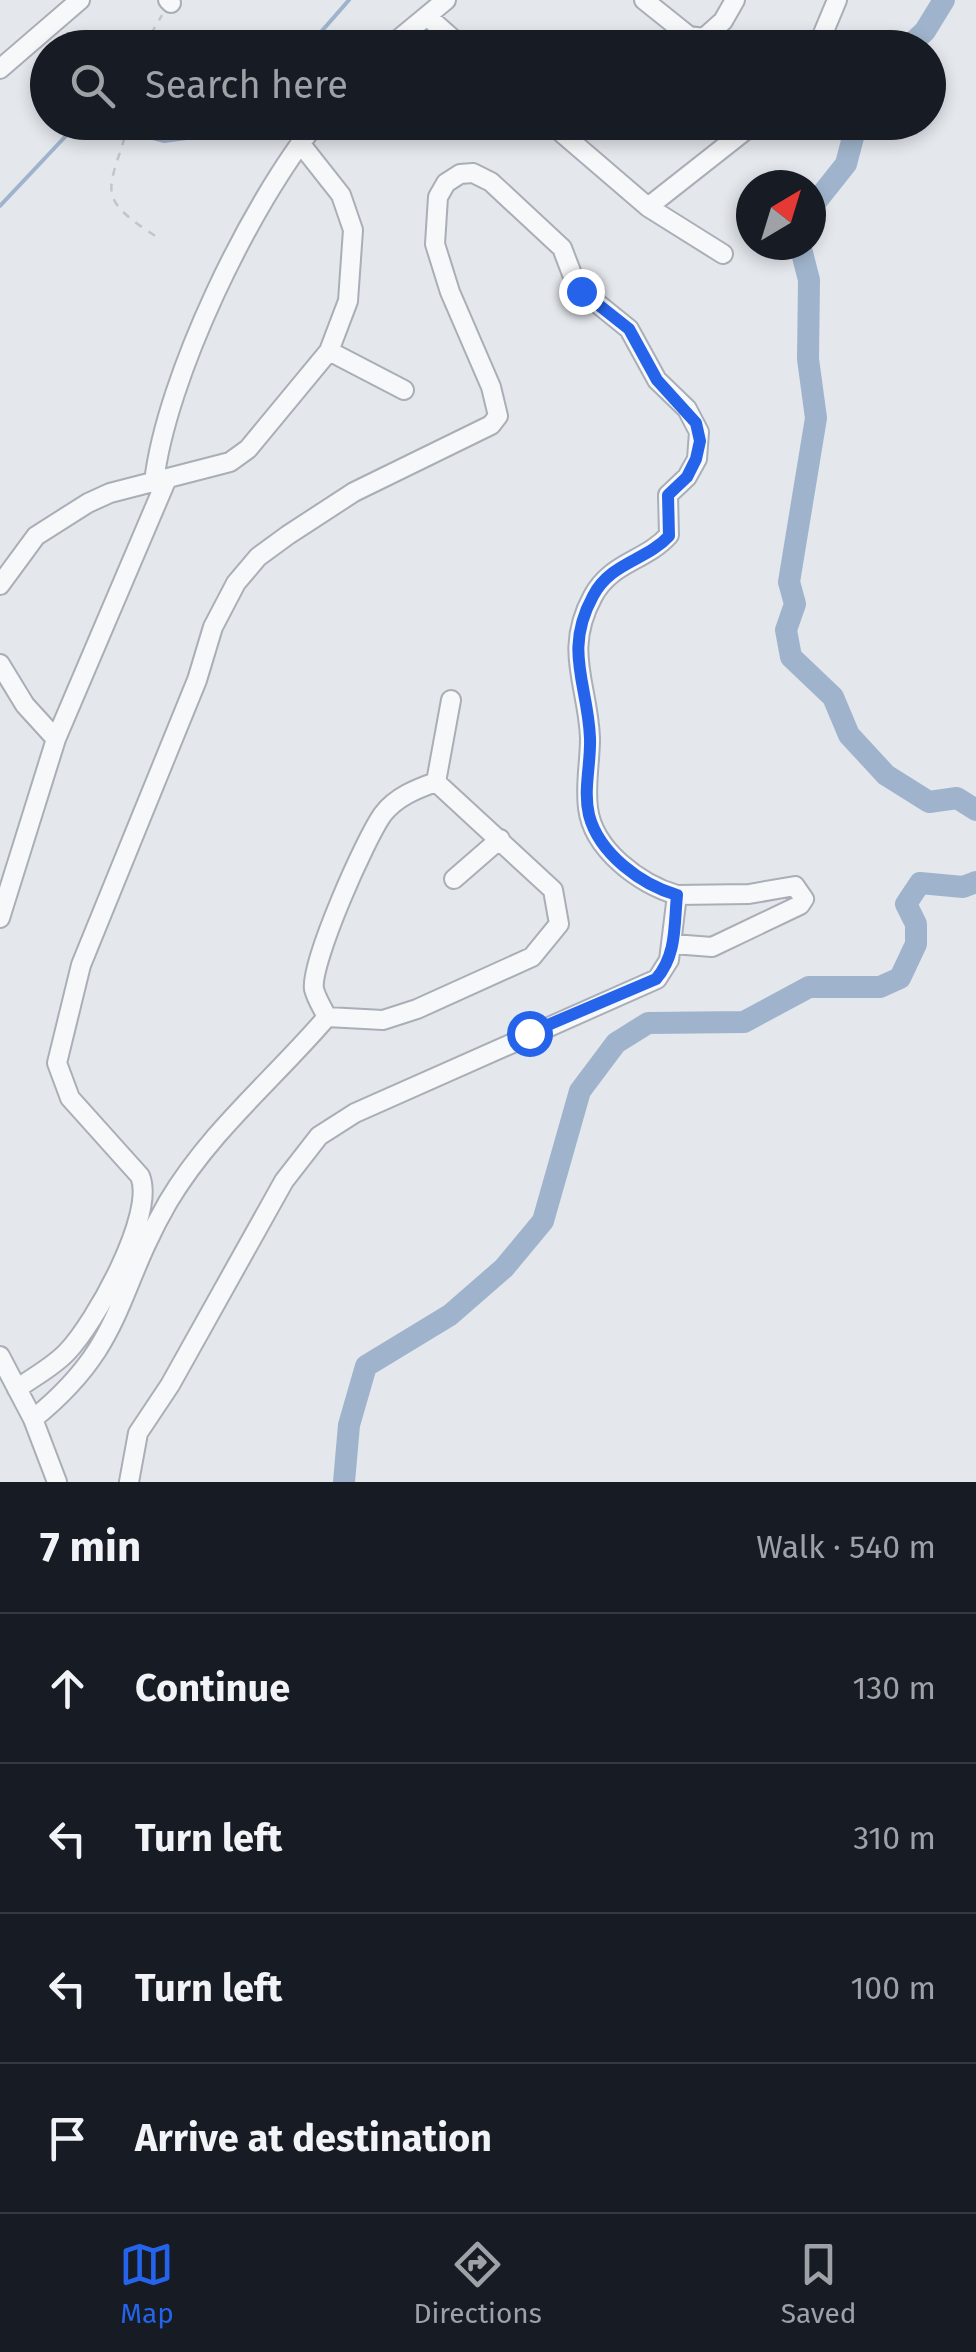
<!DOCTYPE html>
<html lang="en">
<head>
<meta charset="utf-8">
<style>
  :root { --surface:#171b24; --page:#242831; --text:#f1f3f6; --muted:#9ea1a6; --line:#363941; --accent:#2563eb }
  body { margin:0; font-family:"Fira Sans",sans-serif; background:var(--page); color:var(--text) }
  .compass { position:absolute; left:736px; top:170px; width:90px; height:90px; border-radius:50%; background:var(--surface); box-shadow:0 5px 15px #0003; rotate:38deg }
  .stop { position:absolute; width:30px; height:30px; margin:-22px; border:8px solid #2563eb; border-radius:50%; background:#fff }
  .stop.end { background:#2563eb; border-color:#fff; box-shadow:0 2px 10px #0008 }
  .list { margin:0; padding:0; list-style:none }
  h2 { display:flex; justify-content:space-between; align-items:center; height:130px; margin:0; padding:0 40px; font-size:42px }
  h2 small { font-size:32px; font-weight:400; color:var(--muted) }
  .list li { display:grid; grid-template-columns:65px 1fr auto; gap:30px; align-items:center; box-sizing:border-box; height:150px; padding:0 40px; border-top:2px solid var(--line) }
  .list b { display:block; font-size:38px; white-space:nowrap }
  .list em { font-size:32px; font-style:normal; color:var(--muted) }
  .icon { flex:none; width:55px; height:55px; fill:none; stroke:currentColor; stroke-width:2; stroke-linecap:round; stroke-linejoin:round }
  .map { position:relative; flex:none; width:976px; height:1482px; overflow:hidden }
  .search { position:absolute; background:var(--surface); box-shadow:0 5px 15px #0003; left:30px; right:30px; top:30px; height:110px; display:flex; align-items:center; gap:25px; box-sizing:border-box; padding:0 35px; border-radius:55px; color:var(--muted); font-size:38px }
  .sheet { height:730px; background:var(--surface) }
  nav { display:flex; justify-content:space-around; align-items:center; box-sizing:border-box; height:140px; border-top:2px solid var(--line); background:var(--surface); font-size:28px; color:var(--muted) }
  nav a { display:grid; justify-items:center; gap:5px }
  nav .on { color:var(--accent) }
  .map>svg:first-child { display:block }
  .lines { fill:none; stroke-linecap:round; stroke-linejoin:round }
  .stream { stroke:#9fb4cc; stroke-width:4 }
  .river { stroke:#9fb4cc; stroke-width:22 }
  .minor-casing { stroke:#a9aeb7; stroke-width:22 }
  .path { stroke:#c2c5cb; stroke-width:2.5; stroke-dasharray:8 8; stroke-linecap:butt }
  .minor { stroke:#f7f8fa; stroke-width:18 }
  .route { stroke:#2563eb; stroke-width:12 }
</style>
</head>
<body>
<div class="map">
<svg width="976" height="1482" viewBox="0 0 976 1482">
  <rect width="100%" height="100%" fill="#e4e7ec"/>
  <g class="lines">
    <path class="stream" d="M307 48 349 0
      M81 122 91 125 100 137H109L121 129 164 141 216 134 243 122
      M0 206 79 122"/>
    <path class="river" d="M907 48 925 31 944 0
      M811 208 846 164 857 122
      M800 245 809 280 808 359 816 418 789 582 795 604 786 630 791 657 833 697 849 735 886 775 929 802 957 798 976 810
      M344 1482 349 1425 366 1366 450 1315 504 1268 543 1221 580 1091 616 1043 648 1023 744 1022 809 987H880L900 978 916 944V924L906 904 920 883 963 887 976 882"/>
    <g class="minor-casing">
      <path id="minor" d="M168 0 171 3
        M644 0 689 36 704 38 723 21 735 0
        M428 17 463 48
        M388 48 446 0
        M817 48 837 0
        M0 69 80 0
        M549 122 648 207 723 254
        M648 207 756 122
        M329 351 404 390
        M154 482C166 378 250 204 317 122
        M0 585 36 536 88 503 110 493 230 462 248 449 329 351 348 301 353 230 341 195 300 143
        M0 664 25 705 56 739
        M436 782 553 890 559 924 532 957 417 1009 383 1020 327 1017C323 1009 316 998 314 989 310 963 366 837 383 814 396 797 416 789 436 782Z
        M436 782 451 700
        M454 879 500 839
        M0 918 56 739 166 481
        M673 944 712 947 800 905 804 899 795 886 749 894 677 895
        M0 1356 33 1419 57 1482
        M17 1389C33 1377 53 1367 67 1352 95 1323 156 1214 140 1176L70 1098 57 1063 81 965 197 680 213 627 236 583 258 557 288 535 354 492 491 425 498 416 491 387 450 292 435 244 438 197 446 183 460 174 473 173 491 182 562 248 577 287 629 329 657 380 687 409 699 432 697 459 687 477 668 495 669 535C646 561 611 562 593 596 563 651 588 684 590 738 590 762 585 784 588 808 593 850 640 884 677 895L669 960 657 979 355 1113 319 1136 284 1181 170 1385 138 1433 129 1482
        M33 1419C125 1345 115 1293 168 1202 211 1130 273 1080 327 1017"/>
    </g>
    <path class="path" d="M143 48 162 15
      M129 122C110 193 91 195 160 239"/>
    <use href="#minor" class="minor"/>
  </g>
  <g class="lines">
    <path class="route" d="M529 1033 656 979C677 955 674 925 677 895 642 885 599 854 589 815 583 790 591 764 590 738 588 684 563 651 593 596 611 562 646 561 669 536L668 495 687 477 696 459 700 441 696 423 657 380 629 329 581 291"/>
  </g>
</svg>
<svg class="compass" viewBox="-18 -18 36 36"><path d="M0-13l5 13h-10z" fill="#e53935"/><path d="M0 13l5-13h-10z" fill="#9ea1a6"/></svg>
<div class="stop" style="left:529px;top:1033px"></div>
<div class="stop end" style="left:581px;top:291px"></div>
<div class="search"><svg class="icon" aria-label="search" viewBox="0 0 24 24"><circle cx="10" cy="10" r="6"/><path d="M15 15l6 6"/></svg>Search here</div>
</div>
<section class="sheet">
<h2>7 min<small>Walk · 540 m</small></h2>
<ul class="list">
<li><svg class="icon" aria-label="ahead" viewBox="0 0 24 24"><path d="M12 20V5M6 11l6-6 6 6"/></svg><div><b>Continue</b></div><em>130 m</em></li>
<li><svg class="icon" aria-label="left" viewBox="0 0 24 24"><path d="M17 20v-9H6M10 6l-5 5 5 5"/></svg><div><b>Turn left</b></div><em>310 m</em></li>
<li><svg class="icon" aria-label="left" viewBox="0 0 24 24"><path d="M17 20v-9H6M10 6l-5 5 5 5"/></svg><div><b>Turn left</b></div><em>100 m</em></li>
<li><svg class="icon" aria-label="arrive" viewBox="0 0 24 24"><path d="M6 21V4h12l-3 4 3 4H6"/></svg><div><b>Arrive at destination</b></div></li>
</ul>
</section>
<nav>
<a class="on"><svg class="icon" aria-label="map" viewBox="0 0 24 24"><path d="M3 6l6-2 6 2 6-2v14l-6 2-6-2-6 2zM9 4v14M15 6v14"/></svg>Map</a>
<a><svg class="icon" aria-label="directions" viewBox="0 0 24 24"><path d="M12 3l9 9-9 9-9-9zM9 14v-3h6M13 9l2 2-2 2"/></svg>Directions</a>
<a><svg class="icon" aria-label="saved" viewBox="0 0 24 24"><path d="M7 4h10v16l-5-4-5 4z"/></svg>Saved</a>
</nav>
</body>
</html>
